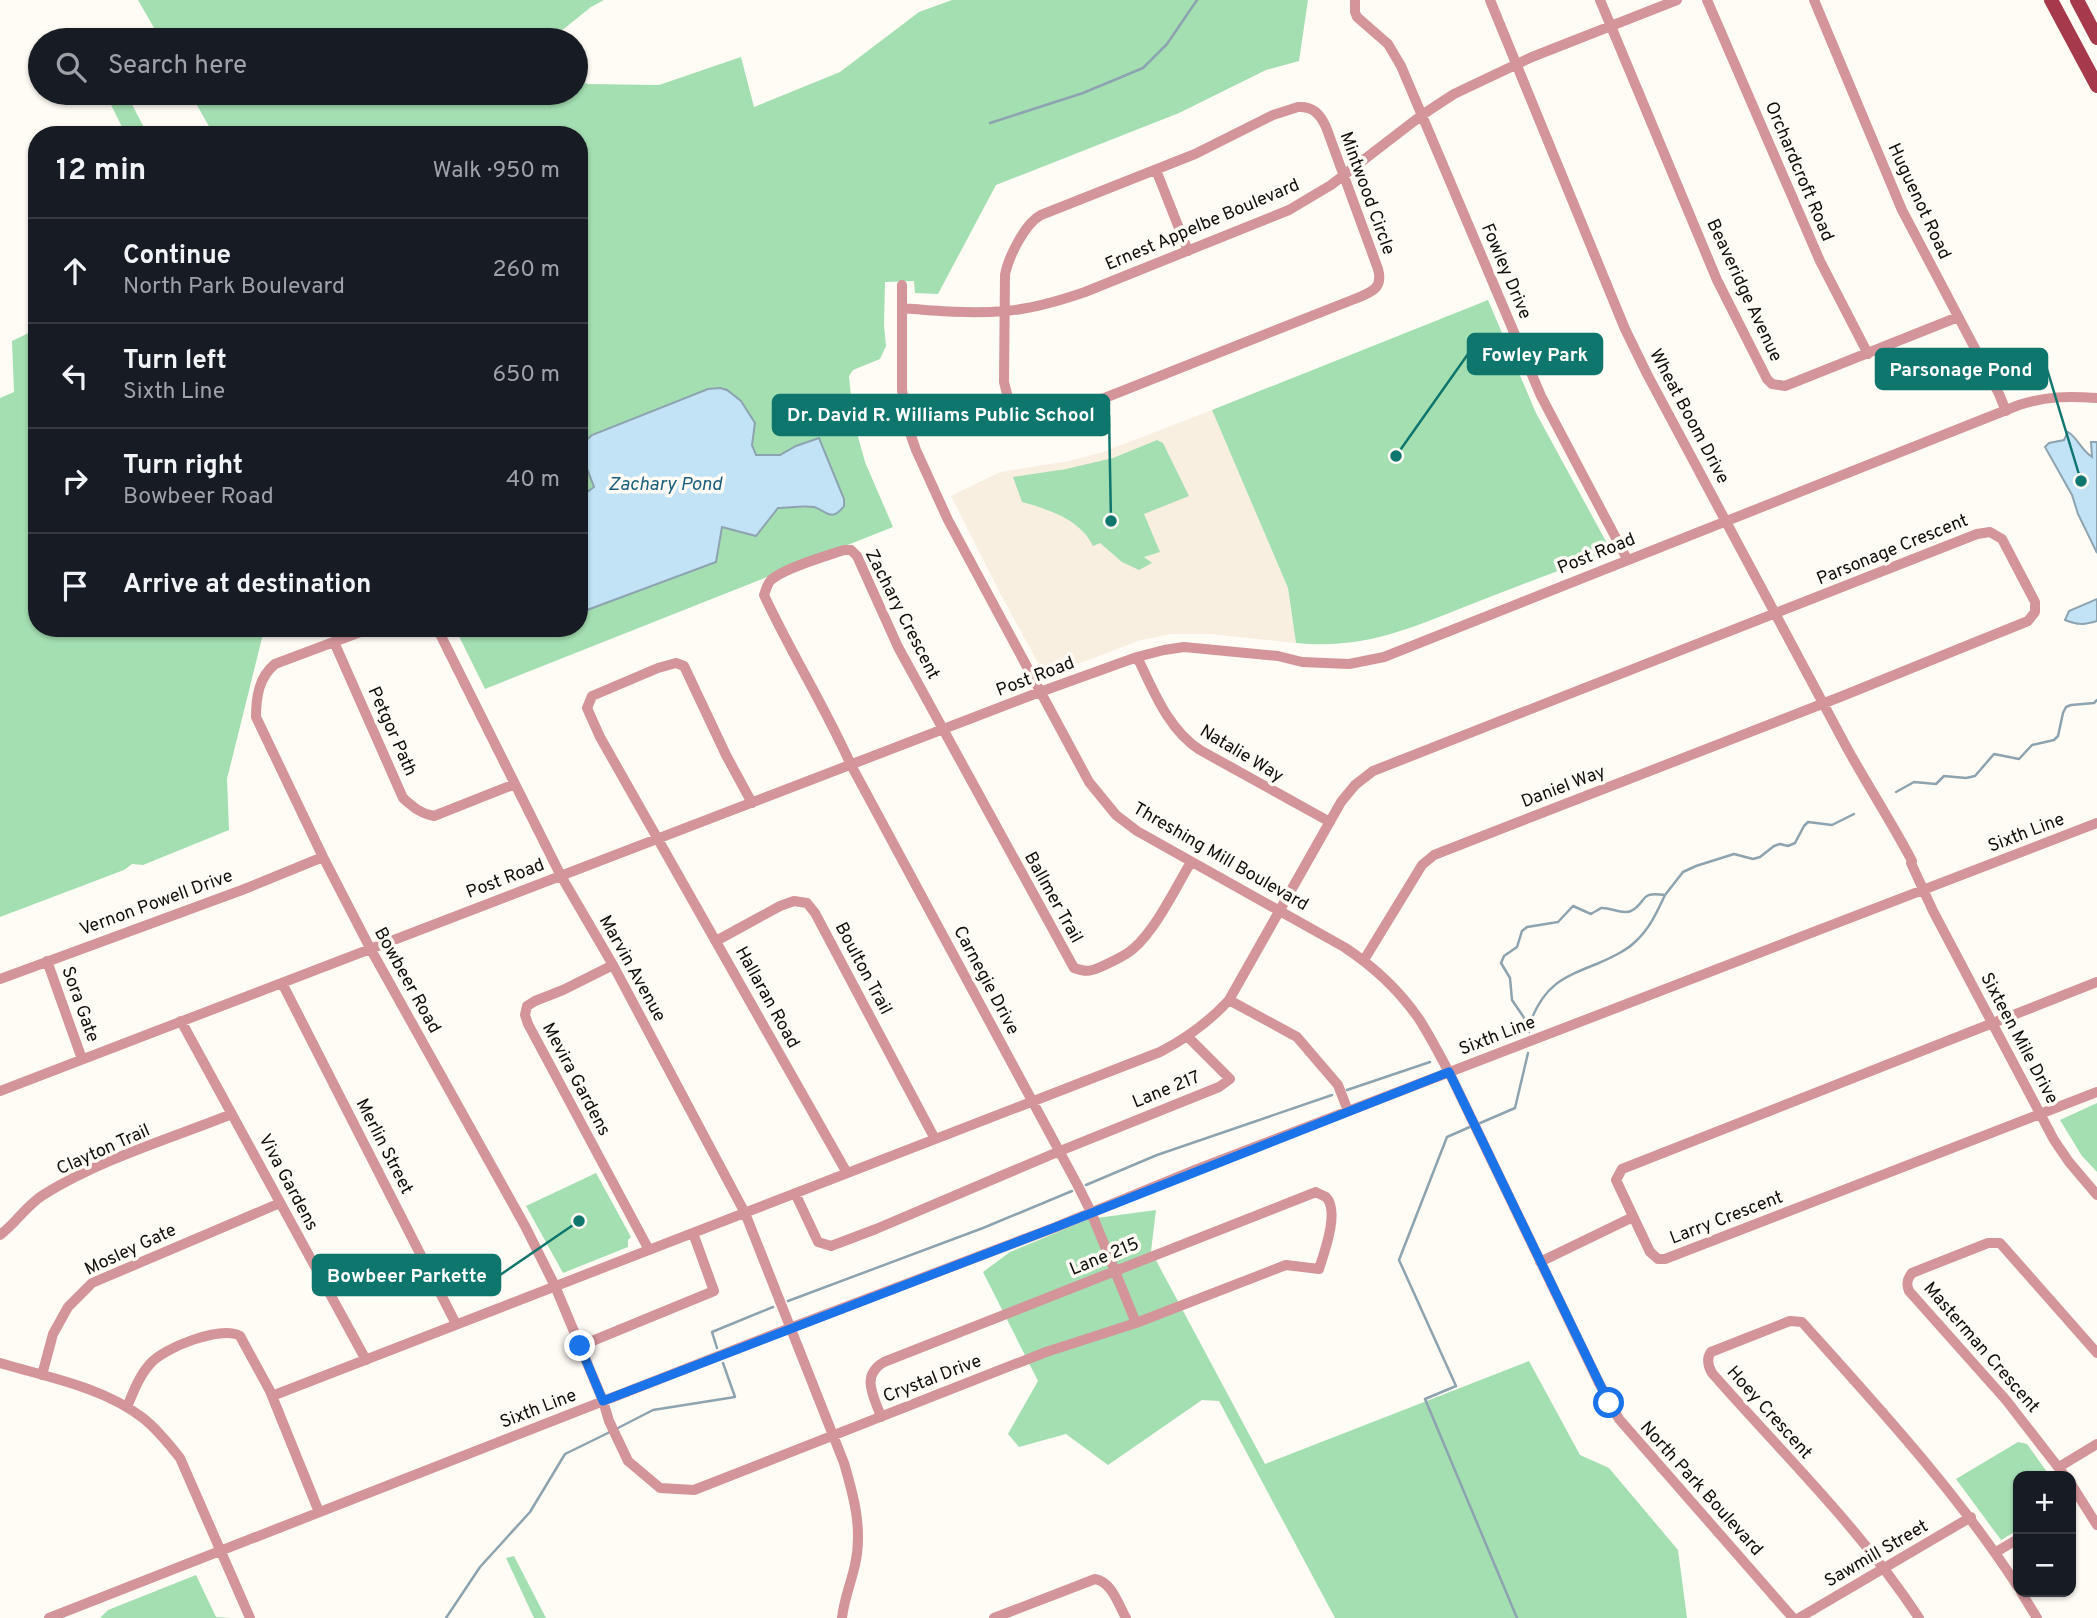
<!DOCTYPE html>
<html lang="en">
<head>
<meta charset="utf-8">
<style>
  :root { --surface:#171b24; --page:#20242c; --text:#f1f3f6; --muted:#9ea1a6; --line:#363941 }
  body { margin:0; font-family:Overpass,sans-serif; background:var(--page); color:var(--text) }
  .controls { position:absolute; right:21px; bottom:21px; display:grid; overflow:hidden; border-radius:14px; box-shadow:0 2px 5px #0004 }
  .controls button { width:63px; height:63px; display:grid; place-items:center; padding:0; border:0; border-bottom:2px solid var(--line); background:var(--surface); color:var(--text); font:35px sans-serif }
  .stop { position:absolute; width:21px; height:21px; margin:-16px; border:5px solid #1a73e8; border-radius:50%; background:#fff }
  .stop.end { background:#1a73e8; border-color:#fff; box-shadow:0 2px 7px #0008 }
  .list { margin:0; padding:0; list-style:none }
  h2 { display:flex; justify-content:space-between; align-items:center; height:91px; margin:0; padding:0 28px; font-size:30px }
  h2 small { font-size:23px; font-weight:400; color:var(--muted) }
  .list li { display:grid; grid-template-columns:46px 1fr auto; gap:21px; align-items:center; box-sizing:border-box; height:105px; padding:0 28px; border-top:2px solid var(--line) }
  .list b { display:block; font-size:26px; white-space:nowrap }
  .list p { margin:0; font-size:23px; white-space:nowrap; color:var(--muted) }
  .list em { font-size:23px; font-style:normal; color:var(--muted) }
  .icon { flex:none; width:38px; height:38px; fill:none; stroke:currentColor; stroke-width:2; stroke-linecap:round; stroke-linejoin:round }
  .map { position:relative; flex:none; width:2097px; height:1618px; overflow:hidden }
  .search { position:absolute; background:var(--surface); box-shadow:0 2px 5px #0004; left:28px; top:28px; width:560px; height:77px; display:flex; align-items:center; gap:18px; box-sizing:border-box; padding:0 24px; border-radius:38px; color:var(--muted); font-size:26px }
  .panel { position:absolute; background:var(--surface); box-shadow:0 2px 5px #0004; left:28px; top:126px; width:560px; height:511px; border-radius:28px }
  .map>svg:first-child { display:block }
  .built { fill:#f9efe1 }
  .green { fill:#a4dfb2 }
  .water { fill:#c2e3f6; stroke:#8da3b0; stroke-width:2 }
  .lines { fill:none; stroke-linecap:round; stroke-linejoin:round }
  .stream { stroke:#8da3b0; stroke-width:2.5 }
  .minor { stroke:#d4959a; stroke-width:10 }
  .major { stroke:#a6394b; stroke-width:14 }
  .route { stroke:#1a73e8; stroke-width:9 }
  .labels { text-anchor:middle; stroke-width:7; stroke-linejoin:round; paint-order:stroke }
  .street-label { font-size:18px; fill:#110f0d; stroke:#fffbf5 }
  .water-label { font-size:19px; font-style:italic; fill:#1a5f7e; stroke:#fffbf5 }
  .leader { fill:none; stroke:#0f766e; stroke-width:2.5 }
  .callout-dot { fill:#0f766e; stroke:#fffbf5; stroke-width:2.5 }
  .callout { fill:#0f766e; stroke:#0f766e; stroke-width:2.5 }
  .callout-label { font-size:19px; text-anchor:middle; font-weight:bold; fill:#fff }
</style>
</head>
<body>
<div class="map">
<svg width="2097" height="1618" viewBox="0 0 2097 1618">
  <rect width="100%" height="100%" fill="#fffbf5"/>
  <path class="built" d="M1212 410 1288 588 1296 643 1210 634H1172L1141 640 1051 674 1043 672 1001 595 951 496 1000 472 1069 461 1103 452Z"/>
  <path class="green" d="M138 0H604L591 7 550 40H161Z
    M952 0H1308L1299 61 1266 70 1179 113 996 185 938 294 915 293 914 281 885 282 884 325 886 346 880 359 853 370 849 376 853 419 865 462 893 527 485 689 455 628H497L503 633 515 628H579V613L716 562 722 526 778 508 815 507 819 438 796 446 780 455H756L752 445 755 423C737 403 740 388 708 389L592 435 581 453 595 488 583 495 579 492V135H214L190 93H576V80L588 84 659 85 741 57 754 107 840 72 919 12Z
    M105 93H126L148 135H126Z
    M1488 300 1536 413 1609 547 1608 552C1564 569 1520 585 1477 602 1413 627 1366 650 1296 643L1288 588 1212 410Z
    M37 329V628H269L263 634 227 779 229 830 143 865 132 864 124 870 0 917V398L14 392 12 341Z
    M1157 440 1163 443 1189 496 1144 514 1160 552 1144 557 1152 563 1139 570 1122 562 1100 543 1093 546C1081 520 1048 509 1022 502L1013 477 1066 469 1113 458Z
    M2097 1103V1172L2082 1156 2060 1120Z
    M596 1173 631 1237 628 1240V1247L563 1273 526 1206Z
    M1156 1210 1151 1251 1265 1464 1529 1361 1580 1455 1609 1468 1678 1550 1687 1618H1335L1219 1401 1202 1400 1108 1465 1066 1434 1019 1447 1008 1434 1038 1381 983 1272 1010 1252 1089 1219Z
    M2018 1442 2027 1444 2050 1476H2018V1530L2001 1540 1956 1479Z
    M514 1556 546 1618H534L506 1558Z
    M196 1575 216 1617 231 1618H100L108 1610Z"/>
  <path class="water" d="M720 388 727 390 741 401 755 423 752 445 756 455H780L796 446 819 438 844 499V506C831 523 827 511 814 507 803 505 789 508 778 508L756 536 722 527 716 562 579 613V492L583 495 594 487 581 453 582 444 592 435 708 389Z
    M2068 432C2078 438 2080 449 2092 457L2091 442H2097V553L2078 514 2072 495 2045 447 2049 443 2064 440Z
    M2097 599V621C2085 625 2077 625 2065 620L2069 611Z"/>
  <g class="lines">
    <path class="stream" d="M990 123 1083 93 1143 68 1167 44 1197 0
      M1896 792 1914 782 1936 784 1944 776 1966 778 1975 776 1994 754 2019 759 2032 745 2054 740 2058 736 2063 713 2066 707 2071 705 2094 703 2097 700
      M1529 1032V1025L1512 1000 1510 978 1501 963 1504 956 1517 947 1522 931 1527 927 1558 922 1573 906 1591 914C1592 913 1600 909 1601 908 1611 907 1621 915 1631 911 1648 902 1638 891 1665 895L1683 872 1696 866 1734 854 1753 859 1760 857 1774 846 1780 844 1788 846 1795 843 1804 826 1808 822 1832 825 1854 814
      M1472 1052 1529 1025C1544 985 1561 978 1599 963 1612 957 1626 951 1636 941 1650 928 1657 912 1665 895
      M1347 1090 1430 1062
      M1478 1124 1515 1108 1528 1053
      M1472 1126 1447 1137 1399 1260 1456 1386 1425 1399 1517 1618
      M1086 1185 1157 1155 1332 1095
      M788 1301 983 1228 1072 1191
      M717 1348 712 1332 773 1307
      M618 1428 653 1410 735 1397 723 1363
      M446 1618 480 1567 530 1512 565 1454 612 1431"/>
    <path class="minor" d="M1355 0V12L1357 17 1388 44 1401 66 1541 396 1627 559
      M1490 0 1625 329 1647 374 1847 748C1868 786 1892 823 1912 861L1911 863 1933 911 2054 1140 2069 1162 2097 1195
      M1600 0 1717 280 1767 379 1772 384 1785 386 1958 317
      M1707 0 1820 261 1868 354
      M1814 0 1902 210 1999 394 2006 411
      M1298 107C1313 106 1320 114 1326 127L1378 269C1384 290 1369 293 1352 300L1092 403 1029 416 1018 414 1011 410 1004 382 1005 275C1008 258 1025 223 1041 215L1195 154 1273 115Z
      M1156 170 1188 251
      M902 285V390L910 433 916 450 948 520 1089 782 1116 815 1137 831 1344 947C1373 966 1399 990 1419 1019 1430 1036 1439 1054 1449 1072L1599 1383 1619 1419 1793 1618
      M902 308C936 311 971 314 1005 311 1032 309 1059 301 1085 292L1289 210 1331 185 1422 115 1454 94 1532 57 1677 0
      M371 628 275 664C259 677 256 697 256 717L323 857 370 948 525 1226 555 1286 603 1401 609 1421 628 1461 660 1488 694 1490 1046 1352 1136 1323 1286 1265 1319 1269C1324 1253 1340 1211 1326 1197 1324 1196 1317 1193 1316 1192L884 1362C860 1376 874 1396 881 1417
      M437 628 561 876 613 965 745 1213 844 1463C854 1497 863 1530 855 1565 851 1583 844 1599 842 1618
      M334 642 403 798C413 807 421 814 434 816L515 784
      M1137 657C1153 689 1168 730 1200 750L1330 822
      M752 803 726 755 684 666 676 663 658 668 592 696 587 708 600 737 847 1173
      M716 941 780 906 794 901 807 903 815 913 935 1139
      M47 961 82 1059
      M613 965 563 990 535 1001 527 1006 525 1015 528 1024 649 1250
      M0 979 242 890 323 857
      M2097 982 1622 1169 1616 1180 1650 1252 1658 1259H1665L2097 1092
      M282 983 456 1324
      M1229 1000 1297 1037 1338 1085 1348 1111
      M181 1021 366 1360
      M0 1091 1040 692 1137 657 1164 650 1184 647 1278 656 1302 662 1349 664 1384 657 2019 405C2046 396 2069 396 2097 398
      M795 1193 818 1242 831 1246 876 1229 1060 1151 1219 1087 1230 1079 1188 1037
      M0 1235C16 1223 26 1206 43 1195 101 1159 169 1139 232 1114
      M1540 1262 1633 1217
      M1136 1323 1091 1212 1077 1184 851 765C825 707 791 653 764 595 766 590 767 584 771 580 784 568 826 556 844 550H851L857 556 898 647 1074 968C1087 973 1092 971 1105 965 1115 960 1125 956 1133 949 1156 929 1175 889 1191 862
      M580 1346 714 1291 693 1233
      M0 1363C47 1377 103 1387 143 1418 157 1429 169 1444 180 1458L250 1618
      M42 1375 53 1334 68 1307 92 1283 280 1203
      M272 1396 1160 1052C1187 1038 1208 1023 1229 1000L1341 802 1355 785 1373 771 1977 534 1990 532 2002 539 2035 602V612L2028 621 1840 697 1434 855 1422 865 1364 960
      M127 1407C133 1393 139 1376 150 1364 163 1348 221 1325 240 1336L270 1391 319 1512
      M2059 1467 2097 1444
      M2065 1476 2006 1400 1909 1291C1906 1284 1907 1279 1912 1273L1988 1243H2000L2097 1353
      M2071 1484 2097 1525
      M1996 1552 2018 1539
      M2021 1592 2037 1618
      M49 1618 790 1328 1056 1227 1195 1170 2097 823
      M994 1618 1095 1579C1112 1582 1118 1604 1126 1618
      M1799 1618 1971 1517
      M1919 1618C1860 1528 1782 1453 1712 1373 1708 1366 1706 1359 1711 1352L1790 1321 1802 1322C1878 1407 1956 1491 2018 1587"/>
    <path class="major" d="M2051 0 2097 86
      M2077 0 2097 38"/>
  </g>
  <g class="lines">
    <path class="route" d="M580 1346 603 1401 1056 1227 1449 1072 1609 1403"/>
  </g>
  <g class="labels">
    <g class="street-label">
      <text transform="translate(1800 171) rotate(67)" y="6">Orchardcroft Road</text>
      <text transform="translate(1368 193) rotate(70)" y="6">Mintwood Circle</text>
      <text transform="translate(1920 201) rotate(65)" y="6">Huguenot Road</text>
      <text transform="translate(1202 224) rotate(-23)" y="6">Ernest Appelbe Boulevard</text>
      <text transform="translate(1507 271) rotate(67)" y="6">Fowley Drive</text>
      <text transform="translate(1745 290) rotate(65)" y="6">Beaveridge Avenue</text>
      <text transform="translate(1690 416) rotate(62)" y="6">Wheat Boom Drive</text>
      <text transform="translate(1892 549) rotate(-22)" y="6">Parsonage Crescent</text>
      <text transform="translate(1596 553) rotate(-22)" y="6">Post Road</text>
      <text transform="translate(903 614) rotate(63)" y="6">Zachary Crescent</text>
      <text transform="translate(1035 676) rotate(-21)" y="6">Post Road</text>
      <text transform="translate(393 731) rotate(66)" y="6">Petgor Path</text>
      <text transform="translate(1242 753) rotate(31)" y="6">Natalie Way</text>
      <text transform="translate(1563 786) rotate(-21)" y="6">Daniel Way</text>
      <text transform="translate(2026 832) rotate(-21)" y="6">Sixth Line</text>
      <text transform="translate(1221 856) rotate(30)" y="6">Threshing Mill Boulevard</text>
      <text transform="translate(505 878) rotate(-21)" y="6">Post Road</text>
      <text transform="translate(1054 897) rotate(61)" y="6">Ballmer Trail</text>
      <text transform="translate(156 902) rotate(-20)" y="6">Vernon Powell Drive</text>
      <text transform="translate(633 968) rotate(61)" y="6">Marvin Avenue</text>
      <text transform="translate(864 968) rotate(62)" y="6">Boulton Trail</text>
      <text transform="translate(408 980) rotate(61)" y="6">Bowbeer Road</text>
      <text transform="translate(987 980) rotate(62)" y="6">Carnegie Drive</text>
      <text transform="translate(768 997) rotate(61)" y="6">Hallaran Road</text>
      <text transform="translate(81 1004) rotate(70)" y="6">Sora Gate</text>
      <text transform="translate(1497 1035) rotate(-21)" y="6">Sixth Line</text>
      <text transform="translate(2020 1038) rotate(62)" y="6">Sixteen Mile Drive</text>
      <text transform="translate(577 1079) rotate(62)" y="6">Mevira Gardens</text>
      <text transform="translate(1166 1089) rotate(-22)" y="6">Lane 217</text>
      <text transform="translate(385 1146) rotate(63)" y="6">Merlin Street</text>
      <text transform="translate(103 1149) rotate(-24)" y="6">Clayton Trail</text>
      <text transform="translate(289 1182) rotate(62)" y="6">Viva Gardens</text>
      <text transform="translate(1726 1217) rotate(-21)" y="6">Larry Crescent</text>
      <text transform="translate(130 1249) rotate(-25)" y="6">Mosley Gate</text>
      <text transform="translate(1104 1256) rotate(-22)" y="6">Lane 215</text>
      <text transform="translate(1982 1347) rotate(49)" y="6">Masterman Crescent</text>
      <text transform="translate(932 1378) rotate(-21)" y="6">Crystal Drive</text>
      <text transform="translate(538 1408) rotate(-21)" y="6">Sixth Line</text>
      <text transform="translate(1770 1412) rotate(48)" y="6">Hoey Crescent</text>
      <text transform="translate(1702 1488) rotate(48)" y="6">North Park Boulevard</text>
      <text transform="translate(1876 1553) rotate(-30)" y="6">Sawmill Street</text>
    </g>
    <g class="water-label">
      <text x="665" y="490">Zachary Pond</text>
    </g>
  </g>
  <path class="leader" d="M1396 456L1468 354M2081 481L2047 369M1111 521L1109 415M579 1221L500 1275"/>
  <g class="callout-dot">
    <circle cx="1396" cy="456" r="7"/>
    <circle cx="2081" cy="481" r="7"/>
    <circle cx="1111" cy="521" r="7"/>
    <circle cx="579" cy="1221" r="7"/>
  </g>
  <g class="callout">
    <rect x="1468" y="334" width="134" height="40" rx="7"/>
    <rect x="1876" y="349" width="171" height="40" rx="7"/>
    <rect x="773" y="395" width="336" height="40" rx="7"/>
    <rect x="313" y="1255" width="187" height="40" rx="7"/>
  </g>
  <g class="callout-label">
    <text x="1535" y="361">Fowley Park</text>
    <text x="1961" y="376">Parsonage Pond</text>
    <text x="941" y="421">Dr. David R. Williams Public School</text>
    <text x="407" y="1282">Bowbeer Parkette</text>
  </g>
</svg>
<div class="controls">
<button>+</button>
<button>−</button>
</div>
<div class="stop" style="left:1609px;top:1403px"></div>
<div class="stop end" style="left:580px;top:1346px"></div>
<div class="search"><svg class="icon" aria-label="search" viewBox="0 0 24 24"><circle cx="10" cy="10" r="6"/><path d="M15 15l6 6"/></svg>Search here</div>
<section class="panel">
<h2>12 min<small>Walk · 950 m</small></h2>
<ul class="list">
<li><svg class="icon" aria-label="ahead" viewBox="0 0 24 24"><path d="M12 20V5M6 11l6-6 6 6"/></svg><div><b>Continue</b><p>North Park Boulevard</p></div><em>260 m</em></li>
<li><svg class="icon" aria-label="left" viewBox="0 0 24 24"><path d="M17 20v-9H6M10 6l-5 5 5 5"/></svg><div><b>Turn left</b><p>Sixth Line</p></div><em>650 m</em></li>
<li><svg class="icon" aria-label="right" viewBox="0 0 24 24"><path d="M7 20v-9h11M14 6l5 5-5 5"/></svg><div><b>Turn right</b><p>Bowbeer Road</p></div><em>40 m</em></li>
<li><svg class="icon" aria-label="arrive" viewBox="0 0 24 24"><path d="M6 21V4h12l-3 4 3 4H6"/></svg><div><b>Arrive at destination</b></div></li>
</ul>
</section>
</div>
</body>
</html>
